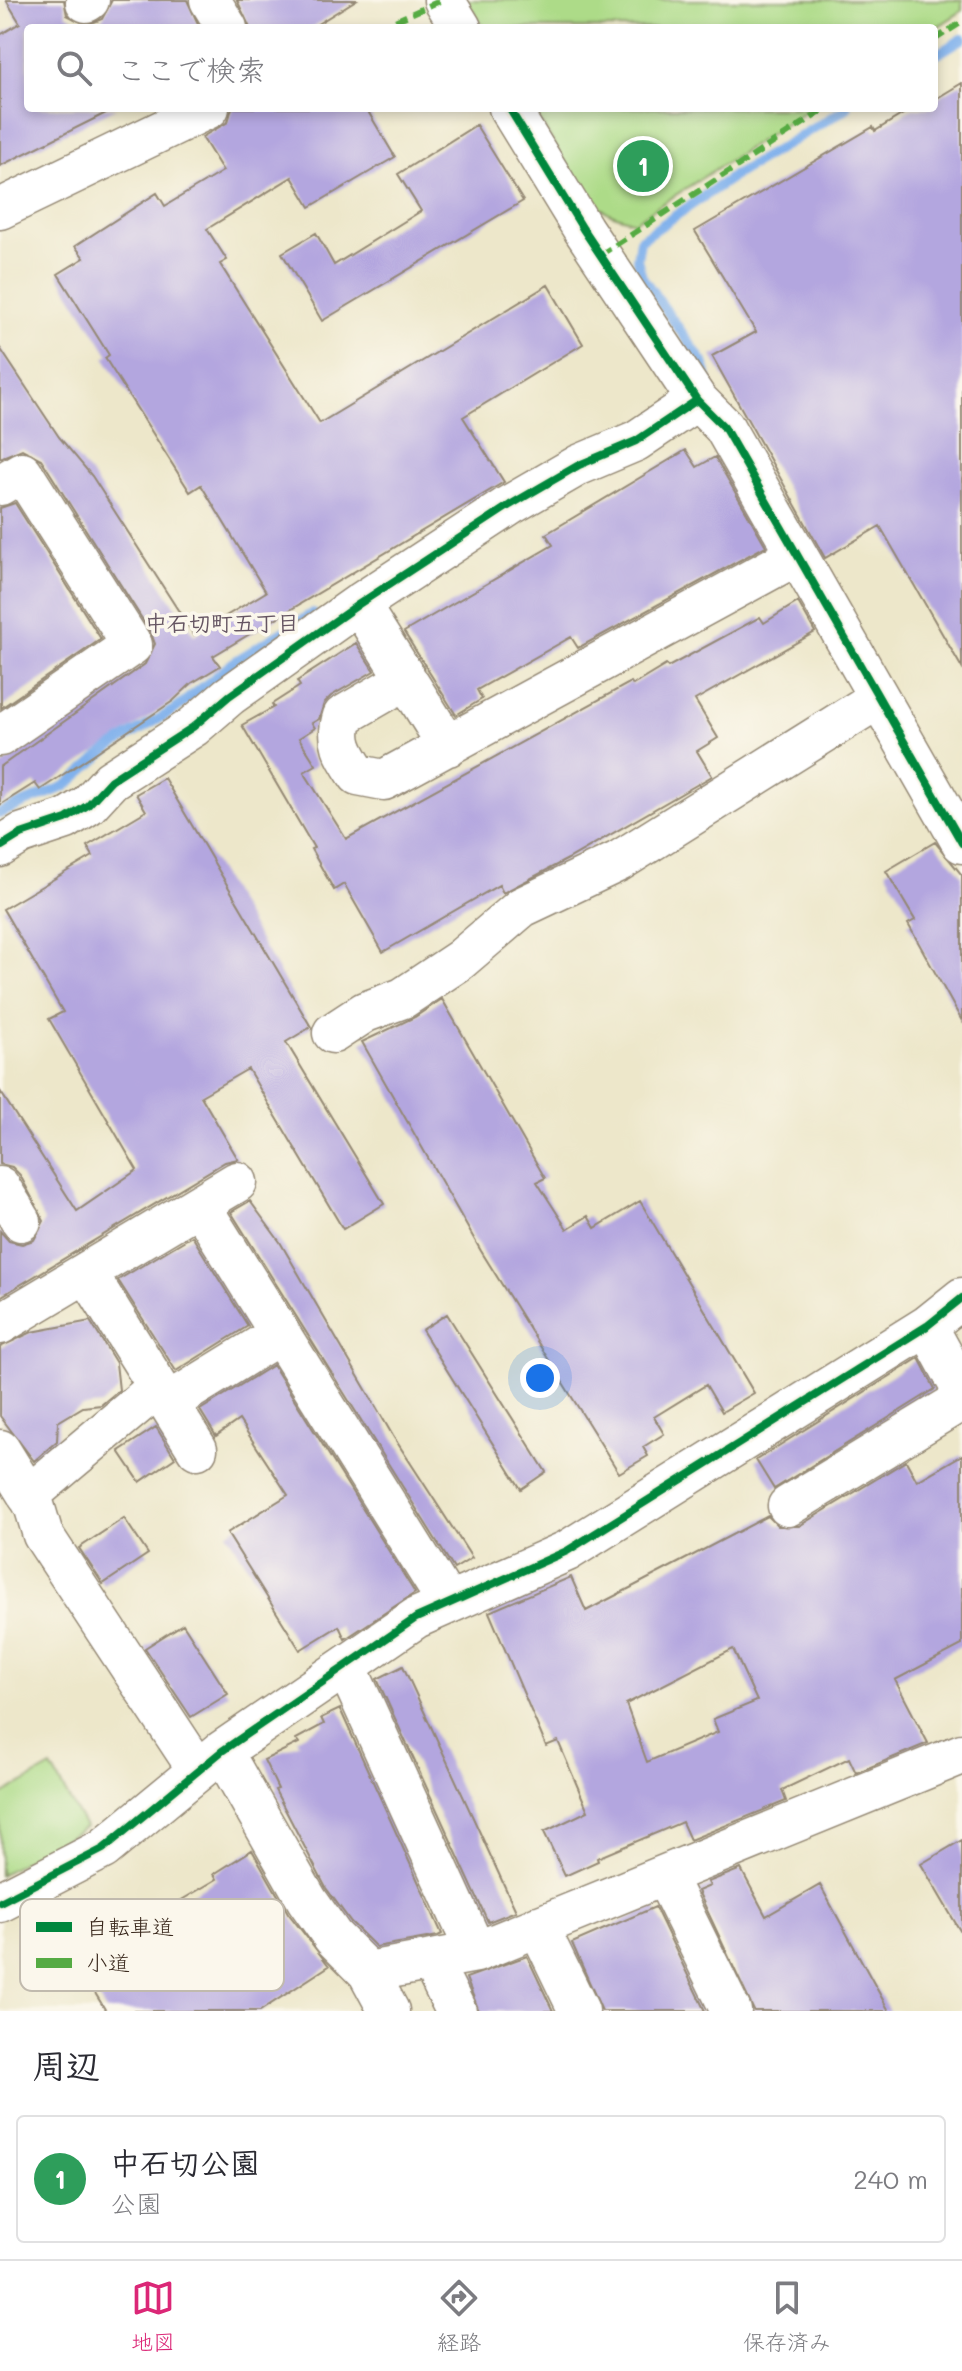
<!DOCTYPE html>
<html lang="ja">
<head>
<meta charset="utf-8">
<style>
  :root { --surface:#fff; --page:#f2f2f3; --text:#2b2b33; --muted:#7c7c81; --line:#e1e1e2; --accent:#db2777 }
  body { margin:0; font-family:Mali,"Klee One",sans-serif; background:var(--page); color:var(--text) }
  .you { position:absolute; left:540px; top:1378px; width:28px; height:28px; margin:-20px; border:6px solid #fff; border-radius:50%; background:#1a73e8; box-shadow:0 0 0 12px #1a73e833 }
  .badge { display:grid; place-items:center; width:52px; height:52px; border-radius:50%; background:var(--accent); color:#fff; font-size:26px; font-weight:700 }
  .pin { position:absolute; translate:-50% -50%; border:4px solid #fff; box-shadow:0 2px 8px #0006 }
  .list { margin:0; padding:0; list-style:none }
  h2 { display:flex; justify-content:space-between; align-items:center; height:104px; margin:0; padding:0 32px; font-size:34px }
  h2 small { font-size:26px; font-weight:400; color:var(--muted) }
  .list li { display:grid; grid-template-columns:52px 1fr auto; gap:24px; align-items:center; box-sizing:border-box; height:128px; margin:0 16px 16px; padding:0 16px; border:2px solid var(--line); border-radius:8px }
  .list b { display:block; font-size:30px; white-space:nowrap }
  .list p { margin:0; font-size:26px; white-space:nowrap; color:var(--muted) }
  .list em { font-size:26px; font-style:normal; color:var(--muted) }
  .icon { flex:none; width:44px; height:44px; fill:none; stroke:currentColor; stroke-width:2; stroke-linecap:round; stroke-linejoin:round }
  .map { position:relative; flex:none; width:962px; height:2011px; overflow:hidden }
  .search { position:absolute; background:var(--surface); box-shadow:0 4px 12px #0003; left:24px; right:24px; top:24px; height:88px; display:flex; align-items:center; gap:20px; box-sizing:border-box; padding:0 28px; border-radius:8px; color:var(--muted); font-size:30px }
  .sheet { height:248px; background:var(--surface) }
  nav { display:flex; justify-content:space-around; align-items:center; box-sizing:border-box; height:112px; border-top:2px solid var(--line); background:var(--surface); font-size:22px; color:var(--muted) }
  nav a { display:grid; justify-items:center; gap:4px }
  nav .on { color:var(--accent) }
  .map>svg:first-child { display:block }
  .green { fill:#addb88; stroke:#748253; stroke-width:2 }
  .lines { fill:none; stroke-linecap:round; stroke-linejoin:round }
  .stream { stroke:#80b1ec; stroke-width:10 }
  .building { fill:#b3a6df; fill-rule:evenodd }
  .minor-casing { stroke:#948874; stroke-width:43 }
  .minor { stroke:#fff; stroke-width:40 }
  .quiet { stroke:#55ab43; stroke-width:6; stroke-dasharray:12 6; stroke-linecap:butt }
  .cycleway-casing { stroke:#fbf7ec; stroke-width:13 }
  .cycleway { stroke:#00873e; stroke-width:8 }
  .labels { text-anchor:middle; stroke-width:7; stroke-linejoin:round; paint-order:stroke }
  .neighbourhood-label { font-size:22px; font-weight:bold; fill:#655562; stroke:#fbf7ec }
  .key { fill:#fbf7ec; stroke:#c1baae; stroke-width:2 }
  .key-label { font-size:22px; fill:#3b2a1e }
</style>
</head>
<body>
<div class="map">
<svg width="962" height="2011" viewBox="0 0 962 2011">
  <rect width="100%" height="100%" fill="#fbf7ec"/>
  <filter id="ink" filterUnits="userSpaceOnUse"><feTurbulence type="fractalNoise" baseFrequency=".0125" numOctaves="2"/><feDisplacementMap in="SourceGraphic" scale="16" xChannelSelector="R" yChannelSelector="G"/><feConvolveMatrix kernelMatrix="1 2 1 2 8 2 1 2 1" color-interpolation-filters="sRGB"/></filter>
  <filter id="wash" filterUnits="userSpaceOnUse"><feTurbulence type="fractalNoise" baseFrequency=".006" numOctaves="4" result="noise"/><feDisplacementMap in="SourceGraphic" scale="32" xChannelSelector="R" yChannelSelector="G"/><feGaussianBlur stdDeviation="1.8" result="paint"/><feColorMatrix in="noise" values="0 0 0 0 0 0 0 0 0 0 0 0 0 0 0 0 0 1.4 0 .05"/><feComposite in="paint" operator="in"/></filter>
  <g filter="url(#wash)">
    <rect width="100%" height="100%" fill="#ede7ca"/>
    <path class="green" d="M466 0H962V11L934 29 484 28Z
      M532 108H810L634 222 611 214 589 201Z
      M51 1767 85 1827 0 1875V1796Z"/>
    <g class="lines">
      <path class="stream" d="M934 56 962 39
        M707 382 705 365 642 277 637 259 640 240 735 175 847 108
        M0 813 66 786 111 747 174 710 234 662 313 613"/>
    </g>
    <g id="blocks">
      <path class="building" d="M6 0H64L67 15 87 25 102 19 112 0H187L200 28H28V108H116L0 166V35L20 23Z
        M237 0H356L311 28H250Z
        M962 83V668L880 526 825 558 712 356 756 332 695 231 873 127 875 131 913 108H934V100Z
        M232 108H366L395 157 310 207 292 177 207 229 227 260 220 264 320 423 548 285 583 344 463 417 504 482 213 656 220 666 192 683 173 701 40 790 35 783 0 805V767L145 664 155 644 151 633 41 459 22 449 0 458V348L59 437 92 476 194 635 266 592 201 485 190 492 105 358 109 355 58 274 84 258 75 246 157 193 165 206 223 171 202 137 228 122Z
        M476 125 523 201 322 321 282 253 316 233 334 265 421 211 398 174Z
        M686 450 697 467 715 457 766 546 578 648 571 637 477 690 482 699 456 715 404 632 553 545 546 534Z
        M15 503 101 639 1 708 0 508Z
        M798 602 815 632 695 700 718 738 697 751 712 776 568 859 503 893 499 885 383 952 344 884 334 890 311 849 314 848 242 725 274 707 272 704 300 686 297 681 356 643 374 671 331 696 324 703 319 719 312 723 315 728 299 738 316 765 304 772 346 839 631 682 633 685 666 665 668 667 760 617 764 623Z
        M164 778 311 1027 286 1042 384 1204 343 1229 248 1069 201 1096 238 1159 225 1162 0 1297V1231L9 1241 22 1244 34 1240 44 1221 20 1175 12 1167 0 1164V1091L77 1211 137 1170 49 1019 63 1012 3 909 93 856 87 846 146 811 136 794Z
        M935 842 962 875V1021L908 924 915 920 886 871Z
        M442 999 545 1178 537 1182 567 1229 588 1216 595 1228 640 1201 754 1393 722 1412 706 1385 654 1417 664 1434 643 1447 648 1456 619 1473 481 1251 362 1042 415 1017Z
        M250 1201 280 1242 393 1436 472 1558 454 1569 231 1212Z
        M192 1236 248 1326 176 1371 118 1280Z
        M447 1314 546 1472 521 1489 422 1330Z
        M90 1321 116 1363 119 1390 101 1405 83 1407 58 1422 57 1441 34 1461 0 1416V1347L32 1332Z
        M919 1358 935 1389 774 1489 756 1460Z
        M273 1365 415 1593 345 1639 339 1626 300 1650 227 1533 288 1495 239 1420 216 1436 200 1410Z
        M156 1427 175 1458 140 1482 119 1451Z
        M962 1455V1645L895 1680 928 1743 856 1773 849 1758 782 1790 786 1801 690 1840 682 1822 597 1858 598 1861 565 1876 544 1832 588 1811 558 1741 546 1746 489 1612 571 1577 586 1611 768 1516 778 1526H799L906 1461 917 1481ZM733 1649 757 1701 713 1719 718 1732 647 1762 626 1704Z
        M124 1518 148 1554 103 1584 79 1548Z
        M183 1624 228 1694 191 1717 145 1648Z
        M403 1666 516 1911 488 1922 377 1679Z
        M340 1709 442 1934 438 1936 376 1947 351 1922 326 1888 275 1790 278 1789 264 1760 299 1743 296 1739 324 1724 321 1718Z
        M962 1840V1934L921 1864Z
        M252 1850 288 1913 329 1966 260 2011H106L61 1937 87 1922 102 1947 217 1879 214 1874Z
        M741 1869 766 1916 820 1885 889 2011H754L698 1891 710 1886 708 1882Z
        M655 1907 705 2011H602L572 1943Z
        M527 1956 553 2011H479L466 1978Z"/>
    </g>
  </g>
  <g filter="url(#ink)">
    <use href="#blocks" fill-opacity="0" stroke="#948874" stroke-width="2"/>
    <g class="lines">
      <g class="minor-casing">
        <path id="minor" d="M210 0 227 28
          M444 0 461 28
          M86 2 89 0
          M509 108 583 229 697 400 724 427 962 843
          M0 209 209 108
          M0 485 22 472 132 645 0 736
          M359 604 448 746
          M405 680 343 716C335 741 344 754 358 775L384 780 797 555
          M0 847 21 834 66 819 88 805 111 780 193 727 229 696 359 604 510 505 579 465 636 441 697 400
          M333 1033 365 1012 403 998 460 960 522 907 619 861 879 698
          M0 1187 21 1221
          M201 1207 448 1603
          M87 1273 197 1449
          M0 1324 237 1182
          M927 1326 962 1390
          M168 1403 280 1334
          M0 1450 34 1505 43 1535 198 1770
          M28 1496 158 1387
          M788 1506 962 1400
          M346 1666 476 1952
          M222 1751 307 1900 333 1937 368 1972 389 2011
          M665 1876 731 2011
          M0 1902 103 1849 222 1751 416 1618 567 1551 927 1326 962 1298
          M538 1926 579 2011
          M431 1960 456 2011
          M368 1972 476 1952 962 1754"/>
      </g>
      <use href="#minor" class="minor"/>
      <path class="quiet" d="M379 28 442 0
        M934 40 962 22
        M600 255 827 108"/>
      <g class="cycleway-casing">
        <path id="cycleway" d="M509 108 583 229 697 400 724 427 962 843
          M0 847 21 834 66 819 88 805 111 780 193 727 229 696 359 604 510 505 579 465 636 441 697 400
          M0 1902 103 1849 222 1751 416 1618 567 1551 927 1326 962 1298"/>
      </g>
      <use href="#cycleway" class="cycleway"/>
    </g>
  </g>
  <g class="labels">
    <g class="neighbourhood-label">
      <text x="222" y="631">中石切町五丁目</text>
    </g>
  </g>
  <rect x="20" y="1899" width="264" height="92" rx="12" class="key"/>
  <rect x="36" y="1922" width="36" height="10" fill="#00873e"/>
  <rect x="36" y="1958" width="36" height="10" fill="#55ab43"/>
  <g class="key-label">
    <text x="86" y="1935">自転車道</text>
    <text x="86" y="1971">小道</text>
  </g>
</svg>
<div class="you"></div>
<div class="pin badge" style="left:643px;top:166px;background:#2e9e5b">1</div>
<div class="search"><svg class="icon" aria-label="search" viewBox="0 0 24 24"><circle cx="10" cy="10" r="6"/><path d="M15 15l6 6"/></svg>ここで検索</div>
</div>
<section class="sheet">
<h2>周辺<small></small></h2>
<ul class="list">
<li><span class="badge" style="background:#2e9e5b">1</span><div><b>中石切公園</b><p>公園</p></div><em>240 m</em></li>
</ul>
</section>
<nav>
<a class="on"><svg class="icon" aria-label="map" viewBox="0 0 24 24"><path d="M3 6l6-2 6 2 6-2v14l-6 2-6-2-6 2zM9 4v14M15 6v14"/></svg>地図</a>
<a><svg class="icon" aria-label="directions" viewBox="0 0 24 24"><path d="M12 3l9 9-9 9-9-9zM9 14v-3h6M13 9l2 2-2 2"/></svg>経路</a>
<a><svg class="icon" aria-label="saved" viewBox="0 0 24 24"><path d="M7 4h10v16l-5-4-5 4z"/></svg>保存済み</a>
</nav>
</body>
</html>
